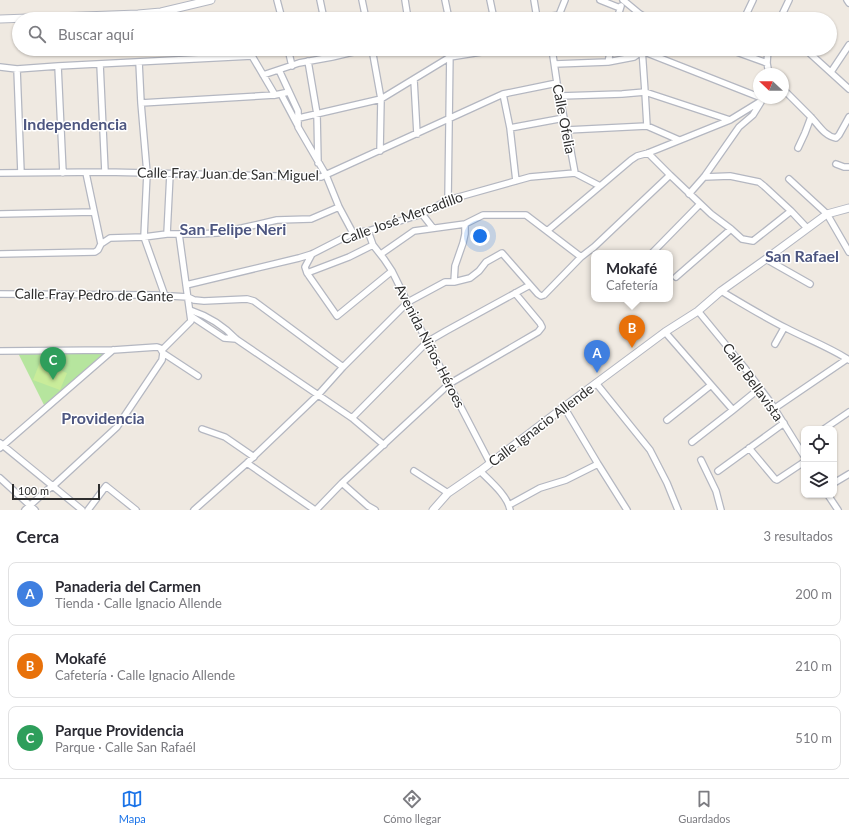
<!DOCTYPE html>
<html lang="es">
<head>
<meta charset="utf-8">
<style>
  :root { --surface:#fff; --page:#f7f7f7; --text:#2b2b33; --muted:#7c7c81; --line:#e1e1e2; --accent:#1a73e8 }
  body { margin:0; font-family:Lato,sans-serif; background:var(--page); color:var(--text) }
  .controls { position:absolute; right:12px; bottom:12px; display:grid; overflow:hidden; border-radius:8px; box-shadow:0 1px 3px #0004 }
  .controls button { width:36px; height:36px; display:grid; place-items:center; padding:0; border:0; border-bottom:1px solid var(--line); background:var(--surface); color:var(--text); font:20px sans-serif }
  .compass { position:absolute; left:753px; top:68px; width:36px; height:36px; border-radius:50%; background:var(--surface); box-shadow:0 1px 3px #0004; rotate:292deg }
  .scale { position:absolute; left:12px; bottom:10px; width:88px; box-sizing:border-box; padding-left:4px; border:2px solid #2e2e2e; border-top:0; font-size:11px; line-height:14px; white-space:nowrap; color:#2e2e2e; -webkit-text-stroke:3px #fff; paint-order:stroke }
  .you { position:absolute; left:480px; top:236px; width:14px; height:14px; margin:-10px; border:3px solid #fff; border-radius:50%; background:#1a73e8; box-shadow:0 0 0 6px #1a73e833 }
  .badge { display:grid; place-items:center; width:26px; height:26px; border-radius:50%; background:var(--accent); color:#fff; font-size:13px; font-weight:700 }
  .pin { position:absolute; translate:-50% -33px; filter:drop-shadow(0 1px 2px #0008) }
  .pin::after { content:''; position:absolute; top:21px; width:14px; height:12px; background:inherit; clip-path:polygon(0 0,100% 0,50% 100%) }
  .popup { position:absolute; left:591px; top:250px; width:82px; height:52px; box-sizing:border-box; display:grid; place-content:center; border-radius:8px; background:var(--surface); filter:drop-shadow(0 1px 3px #0005); font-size:13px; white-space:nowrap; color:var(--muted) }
  .popup b { font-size:15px; color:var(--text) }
  .popup::after { content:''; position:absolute; left:50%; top:100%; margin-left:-8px; border:8px solid transparent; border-top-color:var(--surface) }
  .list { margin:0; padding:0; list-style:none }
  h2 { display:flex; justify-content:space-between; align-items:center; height:52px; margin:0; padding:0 16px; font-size:17px }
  h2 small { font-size:13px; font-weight:400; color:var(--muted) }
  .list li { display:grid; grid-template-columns:26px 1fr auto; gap:12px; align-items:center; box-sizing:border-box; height:64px; margin:0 8px 8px; padding:0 8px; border:1px solid var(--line); border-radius:8px }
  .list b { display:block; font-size:15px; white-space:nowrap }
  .list p { margin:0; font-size:13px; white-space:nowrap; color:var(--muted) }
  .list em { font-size:13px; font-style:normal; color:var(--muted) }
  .icon { flex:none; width:22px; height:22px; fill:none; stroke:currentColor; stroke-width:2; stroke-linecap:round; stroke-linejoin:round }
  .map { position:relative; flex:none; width:849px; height:510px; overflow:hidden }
  .search { position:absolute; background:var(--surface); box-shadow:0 1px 3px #0004; left:12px; right:12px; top:12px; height:44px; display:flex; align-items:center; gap:10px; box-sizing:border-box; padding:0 14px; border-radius:22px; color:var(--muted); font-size:15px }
  .sheet { height:268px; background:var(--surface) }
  nav { display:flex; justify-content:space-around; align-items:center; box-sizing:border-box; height:56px; border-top:1px solid var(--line); background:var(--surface); font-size:11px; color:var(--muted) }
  nav a { display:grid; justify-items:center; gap:2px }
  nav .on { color:var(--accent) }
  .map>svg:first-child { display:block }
  .green { fill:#b6e59e }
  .pitch { fill:#c9ec9a }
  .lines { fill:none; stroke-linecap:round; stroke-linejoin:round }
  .minor-casing { stroke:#b4b7c1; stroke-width:8 }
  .tertiary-casing { stroke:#b4b7c1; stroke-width:9 }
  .minor { stroke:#fff; stroke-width:5.5 }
  .tertiary { stroke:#fff; stroke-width:7 }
  .labels { text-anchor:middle; stroke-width:3; stroke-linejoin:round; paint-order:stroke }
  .street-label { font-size:14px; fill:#2e2e2e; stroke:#fff }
  .quarter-label { font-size:16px; font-weight:bold; fill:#4d5680; stroke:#fff }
</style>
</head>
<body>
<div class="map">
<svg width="849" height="510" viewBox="0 0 849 510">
  <rect width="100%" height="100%" fill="#efe9e1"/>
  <path class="green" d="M107 352 45 407 18 353Z"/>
  <path class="pitch" d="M40 362 67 373 60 390 33 380Z"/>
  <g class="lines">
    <g class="minor-casing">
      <path id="minor" d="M277 0 282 19
        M320 0 324 19
        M362 0 366 19
        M405 0 408 19
        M445 0 449 19
        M490 0 494 19
        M534 0 537 18
        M600 0 620 8
        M623 0 640 14 649 19
        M847 0 849 3
        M559 15 565 0
        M533 19 559 15 571 19
        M617 19 621 6
        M744 19 753 0
        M780 19 789 0
        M288 49 292 66
        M331 49 332 57
        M372 49 381 99 380 151
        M552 49 557 83 564 118 567 130 575 173
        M642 49 645 92 647 126
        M728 49 767 63
        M768 49 767 63 769 74
        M805 49 849 89
        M642 51 759 97
        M308 61 317 114 318 163
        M139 62 141 103 147 173 144 237 165 296
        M608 62 611 49
        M100 64 105 172
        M555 64 608 62 634 57 642 51
        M58 66 63 173
        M0 67 17 69 58 66 252 56 275 95
        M17 69 21 173
        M279 70 298 111V127L326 175 339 207 353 233
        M831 72 849 45
        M263 75 299 63 332 57 366 49
        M414 80 417 134
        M783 89C792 98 801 107 810 116 818 124 824 136 836 138L839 135 849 117
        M281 94 298 126
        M503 94 510 128 516 181
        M560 96 622 94 645 92 730 120
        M141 103 275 95 289 92
        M299 118 381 99 450 57 500 49
        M510 128 564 118
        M567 130 647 126 679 140
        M798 148 805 133 811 117
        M648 153 670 175 711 214 731 229 742 239 753 241 791 211
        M836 164 844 167H849
        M0 173 105 172 321 177 503 94 557 83
        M86 173 101 244
        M704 177 730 176 759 182 764 186 791 211 807 228
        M789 179 827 214 849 252
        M689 194 704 177 739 127 753 115 761 102
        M448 200 450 49
        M0 214 94 212
        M422 214 433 228
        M368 231 373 245 384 259 392 271 427 342 490 463
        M547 231 631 160 637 156 648 153 730 120 761 101
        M167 234 170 174
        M652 253 700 204
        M0 254 95 252 98 250 101 244 110 238 144 237 167 234H199L217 233 242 228 277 220 311 219 339 207
        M312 254 305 267 307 273 337 316 392 271
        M381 254 414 231 465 224 483 215H526L581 257
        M766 259 810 284
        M307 273 349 257 373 245
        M676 277 731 229
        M454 282 455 266 463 243 465 234V224
        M186 285 299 258 312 254 353 233 368 231 422 214 448 200 530 177 575 173 600 186
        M721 291C743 304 764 317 786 328 807 339 829 347 849 360
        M0 294 154 295 188 297 194 300 204 301 247 299 254 301 343 367
        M190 310C208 316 222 324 236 339L352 418 384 445
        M698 311 744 367 771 403 804 456
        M191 316 224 338 236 339
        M665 332 733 410
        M775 344 784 328
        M162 350 191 321 179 234
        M0 351 113 350 157 347 160 348 163 353 198 376
        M596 383 650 450 667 483 678 510
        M564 407 598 464 627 510
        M775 408 847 359
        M352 418 427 342 446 331 530 285
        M667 420 711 385
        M202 429 225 437 254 457
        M824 429 849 412
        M692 442 733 410 760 388
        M0 443 82 510
        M0 448 113 350
        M749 448 775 479 777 480 804 462
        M701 460 716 491 721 510
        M247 463 315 510
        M414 471 448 493
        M480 471C490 481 508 496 510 510
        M718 471 784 423
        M0 478 35 510
        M342 483 368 506 375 510
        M834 483 849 474
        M828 495 838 510
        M509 505 540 488 566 480 598 464
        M25 510 47 490 53 486 117 427 162 360 163 353
        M88 510 106 486 136 510
        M194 510 247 463 318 395 343 367 408 302 445 282H454L470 278 479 271 486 262 502 253 538 294 541 296 544 295 581 257 594 247 670 175
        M316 510 342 483 449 384 538 332 542 327 540 323 515 293"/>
    </g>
    <g class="tertiary-casing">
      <path id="tertiary" d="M0 19 138 14 161 12 211 0
        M433 510 448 493 480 471 564 407 665 332 698 311 721 291 766 259 827 214 849 208"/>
    </g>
    <use href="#minor" class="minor"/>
    <use href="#tertiary" class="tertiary"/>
  </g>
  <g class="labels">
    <g class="street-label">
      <text transform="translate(564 119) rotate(79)" y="5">Calle Ofelia</text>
      <text transform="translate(228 174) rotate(1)" y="5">Calle Fray Juan de San Miguel</text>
      <text transform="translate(402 218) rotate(-20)" y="5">Calle José Mercadillo</text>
      <text transform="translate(94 295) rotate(1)" y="5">Calle Fray Pedro de Gante</text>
      <text transform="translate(430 346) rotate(63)" y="5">Avenida Niños Héroes</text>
      <text transform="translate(753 382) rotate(54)" y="5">Calle Bellavista</text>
      <text transform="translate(541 425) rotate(-37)" y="5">Calle Ignacio Allende</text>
    </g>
    <g class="quarter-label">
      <text x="75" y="130">Independencia</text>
      <text x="233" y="235">San Felipe Neri</text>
      <text x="802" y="262">San Rafael</text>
      <text x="103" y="424">Providencia</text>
    </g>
  </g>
</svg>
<div class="controls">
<button><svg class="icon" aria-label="locate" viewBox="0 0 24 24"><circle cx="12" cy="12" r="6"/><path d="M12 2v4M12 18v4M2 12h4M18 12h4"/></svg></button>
<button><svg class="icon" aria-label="layers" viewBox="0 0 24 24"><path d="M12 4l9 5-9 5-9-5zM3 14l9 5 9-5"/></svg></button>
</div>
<svg class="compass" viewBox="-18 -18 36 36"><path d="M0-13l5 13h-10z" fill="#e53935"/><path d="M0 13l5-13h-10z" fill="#7c7c81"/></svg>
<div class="scale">100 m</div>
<div class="you"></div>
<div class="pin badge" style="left:597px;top:373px;background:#3f7fe0">A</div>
<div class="pin badge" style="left:632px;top:348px;background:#e8710a">B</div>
<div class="popup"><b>Mokafé</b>Cafetería</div>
<div class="pin badge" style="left:53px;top:380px;background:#2e9e5b">C</div>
<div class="search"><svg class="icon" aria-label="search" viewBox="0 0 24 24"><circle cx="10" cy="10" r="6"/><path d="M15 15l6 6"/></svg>Buscar aquí</div>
</div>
<section class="sheet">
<h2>Cerca<small>3 resultados</small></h2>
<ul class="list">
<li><span class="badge" style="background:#3f7fe0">A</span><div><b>Panaderia del Carmen</b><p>Tienda · Calle Ignacio Allende</p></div><em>200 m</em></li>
<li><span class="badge" style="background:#e8710a">B</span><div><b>Mokafé</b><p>Cafetería · Calle Ignacio Allende</p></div><em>210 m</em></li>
<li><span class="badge" style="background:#2e9e5b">C</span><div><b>Parque Providencia</b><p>Parque · Calle San Rafaél</p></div><em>510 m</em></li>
</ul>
</section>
<nav>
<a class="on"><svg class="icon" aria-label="map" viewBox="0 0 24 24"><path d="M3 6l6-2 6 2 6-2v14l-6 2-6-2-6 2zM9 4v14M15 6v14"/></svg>Mapa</a>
<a><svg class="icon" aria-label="directions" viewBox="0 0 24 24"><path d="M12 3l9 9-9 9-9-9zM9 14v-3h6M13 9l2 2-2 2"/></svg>Cómo llegar</a>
<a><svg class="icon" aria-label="saved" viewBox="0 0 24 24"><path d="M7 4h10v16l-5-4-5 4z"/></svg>Guardados</a>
</nav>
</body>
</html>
